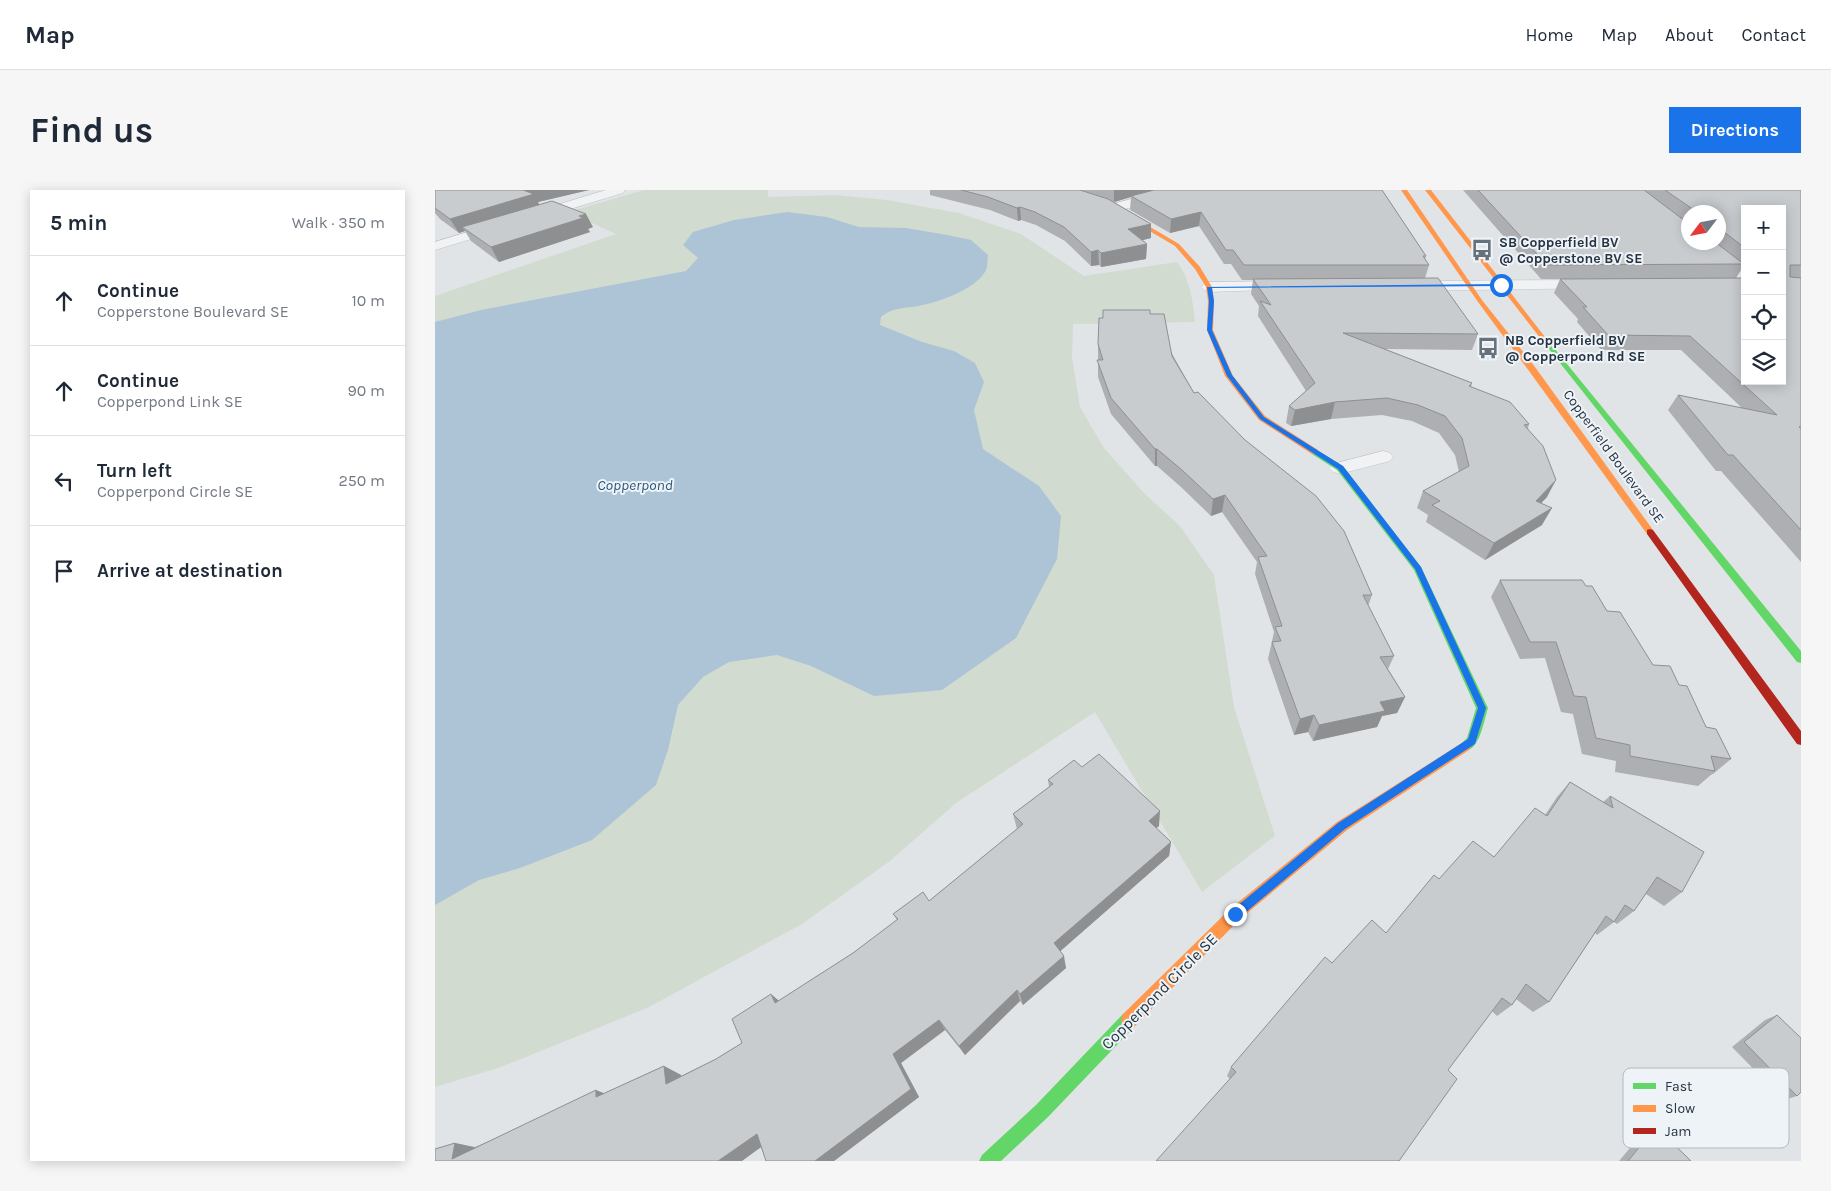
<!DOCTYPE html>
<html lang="en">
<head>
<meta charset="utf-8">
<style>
  :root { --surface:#fff; --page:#f6f6f7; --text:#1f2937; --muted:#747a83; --line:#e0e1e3; --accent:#1a73e8 }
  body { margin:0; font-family:Karla,sans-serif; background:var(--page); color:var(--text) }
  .controls { position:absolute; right:15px; top:15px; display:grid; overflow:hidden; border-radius:0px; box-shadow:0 2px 12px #0003 }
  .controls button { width:45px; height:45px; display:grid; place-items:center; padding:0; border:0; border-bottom:1px solid var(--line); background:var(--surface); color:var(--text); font:25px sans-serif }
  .compass { position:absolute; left:1246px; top:15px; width:45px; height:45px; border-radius:50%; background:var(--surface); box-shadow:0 2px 12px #0003; rotate:238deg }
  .stop { position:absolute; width:15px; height:15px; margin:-11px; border:4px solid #1a73e8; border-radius:50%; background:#fff }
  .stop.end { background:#1a73e8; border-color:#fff; box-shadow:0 1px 5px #0008 }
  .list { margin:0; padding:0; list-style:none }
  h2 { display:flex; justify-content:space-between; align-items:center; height:65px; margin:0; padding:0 20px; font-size:21px }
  h2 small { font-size:16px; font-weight:400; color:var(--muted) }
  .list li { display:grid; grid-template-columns:32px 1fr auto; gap:15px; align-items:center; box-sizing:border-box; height:90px; padding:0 20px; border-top:1px solid var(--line) }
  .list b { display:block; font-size:19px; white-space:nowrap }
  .list p { margin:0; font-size:16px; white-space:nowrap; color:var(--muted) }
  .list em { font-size:16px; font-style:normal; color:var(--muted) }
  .icon { flex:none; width:28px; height:28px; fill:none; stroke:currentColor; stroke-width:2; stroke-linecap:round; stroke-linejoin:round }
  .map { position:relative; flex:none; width:1366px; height:971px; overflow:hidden; border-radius:0px }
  header { display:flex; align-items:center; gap:30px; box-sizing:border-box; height:70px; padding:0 25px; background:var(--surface); border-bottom:1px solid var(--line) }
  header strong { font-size:24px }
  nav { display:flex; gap:28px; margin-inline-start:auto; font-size:18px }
  .intro { display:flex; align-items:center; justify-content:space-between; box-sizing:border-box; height:120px; padding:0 30px }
  h1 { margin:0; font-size:35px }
  .button { padding:12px 22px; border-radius:0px; background:var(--accent); color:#fff; font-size:18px; font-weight:700 }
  main { display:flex; gap:30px; padding:0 30px }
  aside { flex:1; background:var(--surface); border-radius:0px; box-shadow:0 2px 12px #0003 }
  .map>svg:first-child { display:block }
  .green { fill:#d2dbd0 }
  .water { fill:#acc4d6 }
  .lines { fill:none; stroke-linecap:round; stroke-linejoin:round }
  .street-casing { stroke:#bfc2c5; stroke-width:1 }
  .street { fill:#f1f2f3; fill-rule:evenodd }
  .fast { fill:#63d668; fill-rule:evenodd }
  .slow { fill:#ff974d; fill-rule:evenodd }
  .jam { fill:#b3261e; fill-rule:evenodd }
  .wall { fill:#adafb2; fill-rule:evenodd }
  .shaded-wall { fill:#8d8f91 }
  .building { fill:#c9cccf; stroke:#8d8f91 }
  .route { fill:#1a73e8 }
  .labels { text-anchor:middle; stroke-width:4; stroke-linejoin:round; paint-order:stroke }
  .far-poi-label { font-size:14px; font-weight:bold; fill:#263342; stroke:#eef3f7; text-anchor:start }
  .far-street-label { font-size:14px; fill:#263342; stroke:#eef3f7 }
  .far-water-label { font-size:15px; font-style:italic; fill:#2b577b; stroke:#eef3f7 }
  .street-label { font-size:16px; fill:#263342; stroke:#eef3f7 }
  .key { fill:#eef3f7; stroke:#b2b9c1; stroke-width:1 }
  .key-label { font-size:14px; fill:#263342 }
</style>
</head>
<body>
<header>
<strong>Map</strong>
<nav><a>Home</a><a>Map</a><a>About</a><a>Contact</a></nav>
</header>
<div class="intro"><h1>Find us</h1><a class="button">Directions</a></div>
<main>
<aside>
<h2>5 min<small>Walk · 350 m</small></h2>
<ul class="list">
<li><svg class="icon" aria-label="ahead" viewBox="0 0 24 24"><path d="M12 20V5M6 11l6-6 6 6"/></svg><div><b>Continue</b><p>Copperstone Boulevard SE</p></div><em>10 m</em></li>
<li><svg class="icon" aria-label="ahead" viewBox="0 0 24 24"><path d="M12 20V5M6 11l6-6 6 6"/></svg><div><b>Continue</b><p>Copperpond Link SE</p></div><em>90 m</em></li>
<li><svg class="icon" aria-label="left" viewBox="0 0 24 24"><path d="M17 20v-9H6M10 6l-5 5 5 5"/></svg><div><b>Turn left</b><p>Copperpond Circle SE</p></div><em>250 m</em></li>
<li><svg class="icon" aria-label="arrive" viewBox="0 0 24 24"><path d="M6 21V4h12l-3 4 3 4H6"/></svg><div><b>Arrive at destination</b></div></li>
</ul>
</aside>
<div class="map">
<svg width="1366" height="971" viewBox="0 0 1366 971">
  <rect width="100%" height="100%" fill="#e1e4e7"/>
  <path class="green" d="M209 0H333V7L400 5 452 10 524 23 586 44 649 86 742 72C755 89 758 111 760 132L638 134 637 167 645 217 669 258 710 304 745 336 779 385 799 517 840 646 767 702 660 522 521 613 455 671 367 734 212 818 66 877 0 897V106L181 44 133 22Z"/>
  <path class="water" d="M352 22 392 27 424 37 471 38 512 45 536 50 553 65C552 69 553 76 551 80 542 99 502 113 483 116 467 119 459 117 446 127L445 135 487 152 519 161 540 173 549 192 539 220 548 259 604 296 626 326 622 369 581 448 507 500 439 506 376 476 342 465 294 472 268 487 243 515 233 560 221 595 157 650 85 678 44 690 0 715V132L46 120 251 81 263 68 248 55 258 42 299 30Z"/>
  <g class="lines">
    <g class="street-casing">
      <path id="street" d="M171 0H190L188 3 0 60V52Z
        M730 0 736 4 734 7 679 22 673 18 674 15Z
        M1258 52H1274L1310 80V91L1305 90Z
        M1158 90 1163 92 1166 95 1163 98 971 101 966 99 963 96 966 93 971 91Z
        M853 91 858 93 861 96 858 99 774 102 769 100 766 97 769 94 774 92Z
        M948 261 955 263 958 267 955 271 905 284 898 282 894 278 898 274Z"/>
    </g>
    <use href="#street" class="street"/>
    <path class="fast" d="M1106 147H1110L1366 461V473L1362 472 1106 149Z
      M880 259 908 276 986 377 1053 518C1049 530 1044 566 1026 560L1024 556 1032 548 1041 518 979 380 902 280 877 264 876 262Z
      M694 822 700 824 702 830 700 836 613 927 566 971H544L547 965 601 915 688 824Z"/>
    <path class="slow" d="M966 0H972L1047 110 1100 177 1218 340V344H1212L1094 181 1043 112Z
      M990 0H996L1110 147V149H1106Z
      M684 21H688L744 54 765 77 777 97 779 111 778 140 798 186 830 226 883 260V264H877L824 230 790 186 772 140 773 111 771 97 760 79 740 56 684 23Z
      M1030 551 1034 552 1036 556 1034 560 912 640 805 729 700 836 694 838 688 836 686 830 688 824 795 719 902 632Z"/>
    <path class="jam" d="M621 0H629L689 22 684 23Z
      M1215 339 1218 340 1366 541V555L1362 554 1212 344V340Z"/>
  </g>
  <path class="wall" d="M0 0H154L103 12 104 14 158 37 153 39 155 42 64 72 36 51 30 41 24 43 5 29 0 23Z
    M495 0H947L991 66 990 69 994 75 990 88 1043 144 1037 160 950 159 1037 193 1036 197 1094 234 1093 238 1112 307 1106 313 1107 335 1050 370 991 332 993 325 982 318 988 301 1024 282 1020 265 1004 243 977 231 947 225 896 229 856 236 851 233 854 216 871 201 823 126 824 116 816 104 818 90H807L796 74H789L764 36 735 43 695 20 696 7 679 12 675 10 716 34V48L707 50 712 54 711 69 666 77 664 75 656 76 630 51 601 35 586 30 583 31 555 20 495 5Z
    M1028 0H1366V372L1286 281H1281L1233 220 1243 205 1307 218 1246 160H1166L1142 132 1143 129 1119 103 1125 89H1106ZM1310 19 1347 191 1301 88 1308 77 1310 78ZM1254 22H1284V52H1254Z
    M715 124 759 203 937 405 933 416 959 466 953 479 970 507 962 523 947 526 942 537 878 551 873 542 859 545 833 469 839 442 820 384 822 372 787 322 776 326 746 297 722 276H720L676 224 663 187V154Z
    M1065 390 1151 396 1218 475 1244 495 1271 537 1296 569 1278 584H1277L1263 596 1180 582 1181 571 1147 564 1138 524 1126 522 1110 468 1085 469 1056 407Z
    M647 577 724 636 721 638 736 652 734 666 625 761 631 778 588 815 585 811 530 865 510 840 466 873 484 907 399 971H331L326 957 0 971 20 953 40 957 170 903 229 876 246 885V886L281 869 307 853 344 811 418 763 462 730 458 724 494 711 582 639 578 624 614 597 613 590Z
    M1135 592 1168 612 1175 606 1247 702 1229 716 1211 704 1199 721 1182 734 1179 732 1162 745 1160 743 1114 812 1098 822 1081 809 1077 815 1062 826 1057 821 1013 880 795 889 792 886 796 877 897 773 951 743 1004 689 1059 667 1110 625 1122 607Z
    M1342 825 1362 906 1349 910 1297 857 1330 830Z
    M1221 937 1256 971H1184L1210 940Z"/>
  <path class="shaded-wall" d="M88 0H154L103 12 106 18 27 37 30 41 24 43 15 29Z
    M679 0H723L696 6V7L679 12Z
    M585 17 586 30 583 31 582 18Z
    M766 22 764 36 735 43 736 29Z
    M151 24 158 37 153 39 155 42 64 72 56 57Z
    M716 34V48L693 54V39Z
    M712 54 711 69 666 77V63Z
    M663 60 664 75 656 76V62Z
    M900 212 896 229 856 236 860 220Z
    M720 259H722V276H720Z
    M1121 290 1112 307 1092 328 1101 311Z
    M790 305 787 322 776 326 778 309Z
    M1117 318 1107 335 1050 370 1059 353Z
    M970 507 962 523 947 526 942 537 878 551 884 535 945 512Z
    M879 525 873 542 859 545 865 529Z
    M725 621 724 636 713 645 714 631Z
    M736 652 734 666 621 765 619 753Z
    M629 766 631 778 588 815 585 804Z
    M582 800 585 811 530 865 524 856Z
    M336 804 349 815 340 813Z
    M504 830 510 840 466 873 484 907 399 971H380L458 864Z
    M229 876 246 885 248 902 231 894Z
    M161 900 181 908 161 907Z
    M322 944 336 950 307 971H283Z
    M20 953 47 959 17 969Z"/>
  <path class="building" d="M0 0H88L99 4 15 29 0 18Z
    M526 0H645L673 9 716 34 693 39 712 54 666 63 663 60 656 62 629 37 600 22 585 17 582 18 553 7Z
    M719 0H947L991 66H988L994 75H809L798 60H791L766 22 736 29 696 6Z
    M1043 0H1209L1254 34V52H1280L1309 74 1112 75Z
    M1230 0H1366V75H1355V87L1366 88V236L1364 237 1366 239V340L1298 265H1293L1243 205 1342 225 1255 146 1173 145 1148 117H1152L1125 89 1310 88V191H1347V19H1310V58L1284 38V22H1262Z
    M117 11 151 24 144 26 148 28 56 57 27 37Z
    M1003 88 1043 144 908 143 1037 193 1034 196 1075 212 1094 234 1089 235 1108 256 1121 290 1101 311 1117 318 1059 353 997 315 1005 311 988 301 1034 276 1027 248 1010 226 983 215 952 208 900 212 860 220 854 216 880 193 825 111 836 115 818 89Z
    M668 120H715V124H729L737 166 759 203 763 202 810 250 881 306 909 341 937 405H928L959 466 945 467 970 507 945 512 950 521 884 535 879 525 865 529 837 452 846 451 840 437 847 436 823 367 832 366 790 305 778 309 747 280 722 259H720L676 208 662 170H668L663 154 664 128H668Z
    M1065 390H1147L1151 396H1157L1172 421 1185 422 1218 475 1235 476 1244 495 1252 496 1271 537 1281 539 1296 569 1276 566 1280 581 1195 566V555L1161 548 1151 507 1139 506 1121 452H1095Z
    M664 564 725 621 714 631 736 652 619 753 629 766 585 804 582 800 524 856 504 830 458 864 476 899 380 971H331L322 944 283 971H0V959L20 953 17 969 161 900V907L229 876 231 894 281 869 307 853 297 829 336 804 340 813 418 763 463 729 458 724 488 702 494 711 588 634 578 624 618 594 613 590 639 570 647 577Z
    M1135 592 1178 618 1175 606 1269 662 1247 702 1222 687 1199 721 1190 715 1179 732 1171 726 1114 812 1091 794 1077 815 1067 808 1013 880 1022 889 964 971H721L801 882 796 877 890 767 897 773 937 730 951 743 999 685 1004 689 1038 651 1059 667 1100 618 1112 626Z
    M1342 825 1366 848V902L1362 906 1309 852Z
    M1221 937 1256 971H1193Z"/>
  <path class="route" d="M1066 94 1068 96 777 98 779 111 777 140 797 185 829 227 908 276 986 377 1051 518 1040 554 910 639 804 728H796L795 724 796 721 903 633 1033 549 1043 518 980 379 903 279 825 229 792 186 772 140 774 111 772 97Z"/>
  <defs>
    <g id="bus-bare" transform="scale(1.725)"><path d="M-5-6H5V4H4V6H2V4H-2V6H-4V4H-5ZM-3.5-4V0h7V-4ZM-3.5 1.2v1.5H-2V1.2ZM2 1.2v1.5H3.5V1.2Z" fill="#67717c" stroke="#eef3f7" stroke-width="2.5" paint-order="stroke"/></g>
  </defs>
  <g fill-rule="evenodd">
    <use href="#bus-bare" x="1047" y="60"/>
    <use href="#bus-bare" x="1053" y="158"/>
  </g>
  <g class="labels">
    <g class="far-poi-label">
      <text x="1064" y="57">SB Copperfield BV<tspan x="1064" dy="16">@ Copperstone BV SE</tspan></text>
      <text x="1070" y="155">NB Copperfield BV<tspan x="1070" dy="16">@ Copperpond Rd SE</tspan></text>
    </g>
    <g class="far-street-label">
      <text transform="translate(1179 266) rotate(54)" y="5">Copperfield Boulevard SE</text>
    </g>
    <g class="far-water-label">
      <text x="200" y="300">Copperpond</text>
    </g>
    <g class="street-label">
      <text transform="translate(724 801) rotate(-45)" y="6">Copperpond Circle SE</text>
    </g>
  </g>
  <rect x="1188" y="878" width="166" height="80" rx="8" class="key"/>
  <rect x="1198" y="893" width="23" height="6" fill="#63d668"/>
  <rect x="1198" y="915" width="23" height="7" fill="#ff974d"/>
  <rect x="1198" y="938" width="23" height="6" fill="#b3261e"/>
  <g class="key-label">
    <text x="1230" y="901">Fast</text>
    <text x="1230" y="923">Slow</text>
    <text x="1230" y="946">Jam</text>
  </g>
</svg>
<div class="controls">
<button>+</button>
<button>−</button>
<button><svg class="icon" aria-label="locate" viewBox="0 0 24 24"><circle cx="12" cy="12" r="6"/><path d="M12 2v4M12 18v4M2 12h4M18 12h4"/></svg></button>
<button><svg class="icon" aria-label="layers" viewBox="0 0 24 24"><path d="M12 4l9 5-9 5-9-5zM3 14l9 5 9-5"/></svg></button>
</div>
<svg class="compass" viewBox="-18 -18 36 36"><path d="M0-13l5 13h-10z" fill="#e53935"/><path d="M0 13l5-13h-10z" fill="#747a83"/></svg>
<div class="stop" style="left:1066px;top:95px"></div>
<div class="stop end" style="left:800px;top:724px"></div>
</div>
</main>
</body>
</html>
